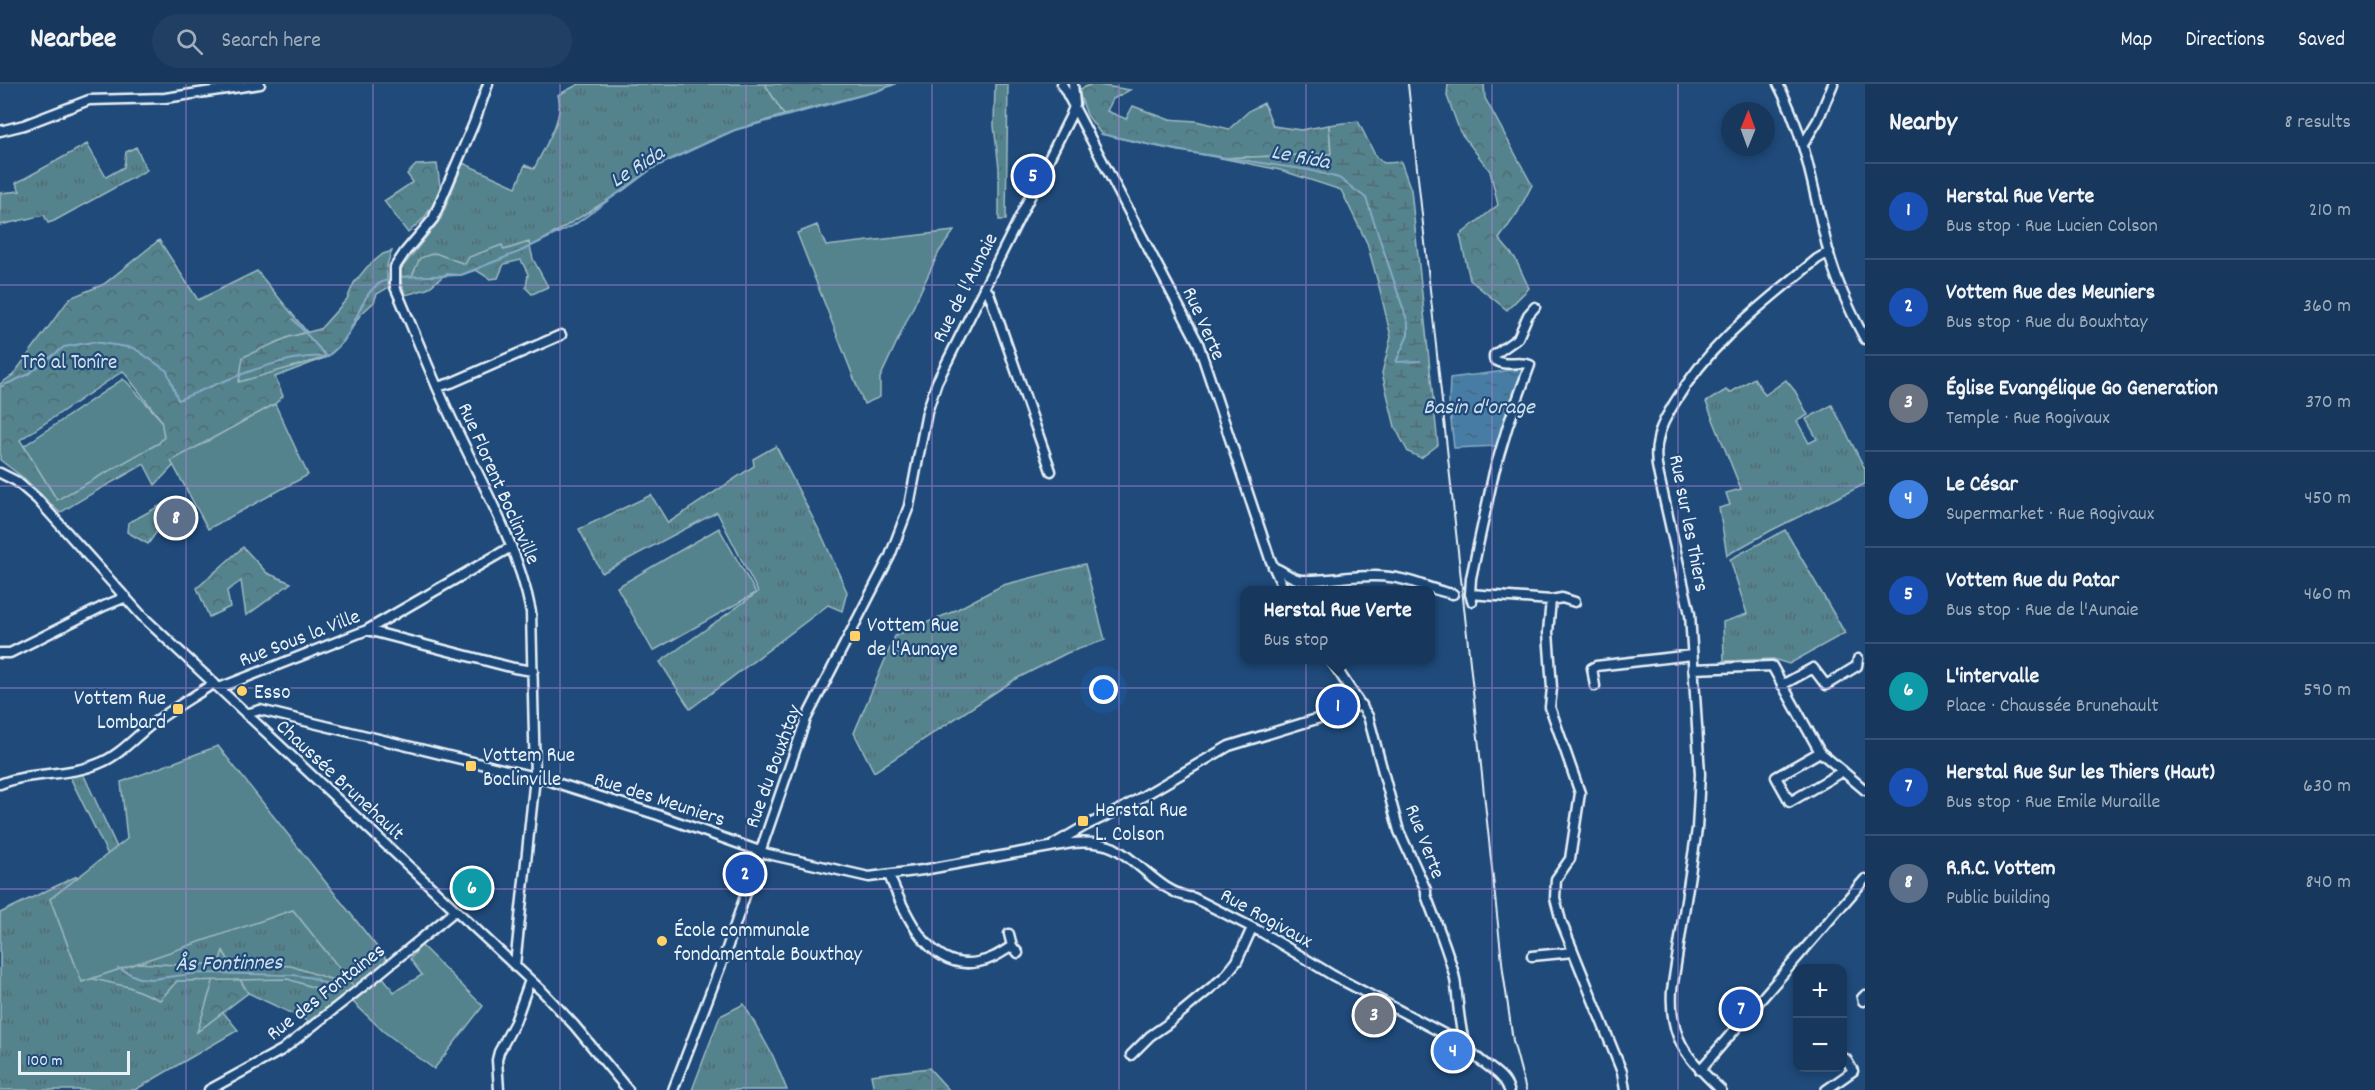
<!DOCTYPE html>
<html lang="en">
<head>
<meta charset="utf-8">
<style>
  :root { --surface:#17385c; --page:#203f62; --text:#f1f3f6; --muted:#9eacbb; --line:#365272; --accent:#e797bd }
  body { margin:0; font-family:Dekko,sans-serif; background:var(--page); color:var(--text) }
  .controls { position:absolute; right:18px; bottom:18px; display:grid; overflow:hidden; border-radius:12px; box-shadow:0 3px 9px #0003 }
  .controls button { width:54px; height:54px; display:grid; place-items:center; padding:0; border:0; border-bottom:2px solid var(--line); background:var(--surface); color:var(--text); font:30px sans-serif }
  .compass { position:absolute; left:1721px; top:18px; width:54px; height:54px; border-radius:50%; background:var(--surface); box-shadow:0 3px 9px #0003; rotate:1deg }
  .scale { position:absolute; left:18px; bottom:15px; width:112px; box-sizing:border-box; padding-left:6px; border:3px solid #e8f1f8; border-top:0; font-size:16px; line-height:21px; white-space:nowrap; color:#e8f1f8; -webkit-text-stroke:4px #1f4a7a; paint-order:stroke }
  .you { position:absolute; left:1104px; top:606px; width:21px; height:21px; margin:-15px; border:4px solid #fff; border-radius:50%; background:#1a73e8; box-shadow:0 0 0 9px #1a73e833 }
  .badge { display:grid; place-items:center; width:39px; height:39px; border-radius:50%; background:var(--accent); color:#fff; font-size:20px; font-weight:700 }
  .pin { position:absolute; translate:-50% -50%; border:3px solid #fff; box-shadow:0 2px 6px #0006 }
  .popup { position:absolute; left:1240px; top:502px; width:195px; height:78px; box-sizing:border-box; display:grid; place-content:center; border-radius:12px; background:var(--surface); filter:drop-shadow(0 2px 4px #0005); font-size:20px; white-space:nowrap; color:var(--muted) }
  .popup b { font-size:22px; color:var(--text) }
  .popup::after { content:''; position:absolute; left:50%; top:100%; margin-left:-12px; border:12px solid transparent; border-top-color:var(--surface) }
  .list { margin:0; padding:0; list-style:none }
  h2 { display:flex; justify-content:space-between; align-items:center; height:78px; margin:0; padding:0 24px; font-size:26px }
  h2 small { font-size:20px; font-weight:400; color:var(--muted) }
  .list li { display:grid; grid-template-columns:39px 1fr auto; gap:18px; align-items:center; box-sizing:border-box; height:96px; padding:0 24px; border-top:2px solid var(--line) }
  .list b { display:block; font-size:22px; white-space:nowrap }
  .list p { margin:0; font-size:20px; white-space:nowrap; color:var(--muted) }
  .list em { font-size:20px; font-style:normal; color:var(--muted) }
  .icon { flex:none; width:33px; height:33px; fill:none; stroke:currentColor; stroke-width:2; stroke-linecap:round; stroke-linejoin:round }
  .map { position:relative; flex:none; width:1865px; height:1006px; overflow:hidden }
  header { display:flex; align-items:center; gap:36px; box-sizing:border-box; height:84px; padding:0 30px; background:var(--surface); border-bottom:2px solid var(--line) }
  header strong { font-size:28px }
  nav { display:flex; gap:33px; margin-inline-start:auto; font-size:21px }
  .search { width:420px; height:54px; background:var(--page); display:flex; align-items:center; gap:15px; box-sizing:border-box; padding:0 21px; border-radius:33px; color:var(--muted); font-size:22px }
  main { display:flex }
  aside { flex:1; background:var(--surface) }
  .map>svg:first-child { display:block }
  .grass { fill:url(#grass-tufts); stroke:#9ebac2; stroke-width:1.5 }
  .forest { fill:url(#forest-crowns); stroke:#9ebac2; stroke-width:1.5; fill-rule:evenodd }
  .wetland { fill:url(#wetland-marsh); stroke:#9ebac2; stroke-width:1.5 }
  .green { fill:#55838d; stroke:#9ebac2; stroke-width:1.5 }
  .water { fill:url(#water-ripples); stroke:#87abc6; stroke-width:1.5 }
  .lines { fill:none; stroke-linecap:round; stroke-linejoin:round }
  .stream { stroke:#87abc6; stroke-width:2 }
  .minor-casing { stroke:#e8f1f8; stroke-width:13 }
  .minor { stroke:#1f4a7a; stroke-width:8 }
  .rail { stroke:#e8f1f8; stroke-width:2 }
  .grid { fill:none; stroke:#ac85d9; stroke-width:1.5; stroke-opacity:0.55 }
  .poi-dot { fill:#ffd166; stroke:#1f4a7a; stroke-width:2 }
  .labels { text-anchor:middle; stroke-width:4.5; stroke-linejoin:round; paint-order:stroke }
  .street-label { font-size:21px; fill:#e8f1f8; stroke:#1f4a7a }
  .park-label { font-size:21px; fill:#d2e0e8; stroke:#1f4a7a }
  .poi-label { font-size:21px; fill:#e8f1f8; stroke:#1f4a7a; text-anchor:start }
  .water-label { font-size:22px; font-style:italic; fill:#d0e0eb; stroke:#1f4a7a }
</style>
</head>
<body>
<header>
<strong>Nearbee</strong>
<div class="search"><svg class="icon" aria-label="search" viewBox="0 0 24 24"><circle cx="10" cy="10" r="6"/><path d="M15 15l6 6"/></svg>Search here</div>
<nav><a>Map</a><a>Directions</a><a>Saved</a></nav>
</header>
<main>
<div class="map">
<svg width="1865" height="1006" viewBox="0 0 1865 1006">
  <defs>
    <pattern id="grass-tufts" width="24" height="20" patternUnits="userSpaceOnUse" patternTransform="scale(1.5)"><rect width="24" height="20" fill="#55838d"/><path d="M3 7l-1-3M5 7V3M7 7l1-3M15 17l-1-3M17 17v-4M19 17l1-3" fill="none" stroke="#4f6b72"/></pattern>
    <pattern id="forest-crowns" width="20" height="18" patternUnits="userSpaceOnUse" patternTransform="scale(1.5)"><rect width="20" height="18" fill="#55838d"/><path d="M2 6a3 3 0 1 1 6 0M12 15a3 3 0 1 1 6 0" fill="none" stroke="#4f6b72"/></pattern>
    <pattern id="wetland-marsh" width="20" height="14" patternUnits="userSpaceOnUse" patternTransform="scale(1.5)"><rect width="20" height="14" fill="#55838d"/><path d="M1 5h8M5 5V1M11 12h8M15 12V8" fill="none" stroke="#4f6b72"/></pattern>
    <pattern id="water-ripples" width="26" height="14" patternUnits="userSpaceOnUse" patternTransform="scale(1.5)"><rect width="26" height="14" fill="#477da4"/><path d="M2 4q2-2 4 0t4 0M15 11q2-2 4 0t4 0" fill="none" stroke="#47657c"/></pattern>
  </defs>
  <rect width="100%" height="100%" fill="#1f4a7a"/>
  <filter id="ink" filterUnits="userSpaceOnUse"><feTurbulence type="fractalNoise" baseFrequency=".0167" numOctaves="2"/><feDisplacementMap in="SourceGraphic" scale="12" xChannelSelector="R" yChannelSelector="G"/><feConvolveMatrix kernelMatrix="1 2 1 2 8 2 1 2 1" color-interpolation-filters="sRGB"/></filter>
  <g filter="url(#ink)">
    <path class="grass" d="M579 0H765L784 31 735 46 653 84 624 106 540 158 521 167 461 191 401 193V185L441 134 463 79 516 103 525 81 534 85C544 63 565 34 558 11Z
      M995 0H1008L1006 136H999V84L994 42Z
      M87 60 106 93 124 83 126 68 136 63 147 86 54 137 48 139 44 131 0 141V109L20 107 16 99Z
      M1754 294 1765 311 1786 296 1795 307 1808 331 1797 337 1809 359 1817 355 1806 335 1832 321 1865 385V400L1772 446 1727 471 1719 424 1730 421 1726 409 1741 405 1706 318 1726 306 1730 309Z
      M776 362 823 454 847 508 842 527 828 521 690 625 660 578 758 508 717 428 602 489 579 445 651 411 668 439 754 382 753 375Z
      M1785 446 1845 549 1789 580 1773 575 1724 577 1723 538 1747 530 1730 475Z
      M1085 480 1105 556 1067 569 1014 596 874 688 854 649 895 552 952 528 1003 501Z
      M81 685 121 772 288 798 368 893 314 940 248 909 223 867 198 947 223 928 238 946 135 1006H0V829L77 792 101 828 130 816 67 687Z
      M744 920 773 972 787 1006H692L720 932Z"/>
    <path class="forest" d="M765 0H895L877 7 784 31Z
      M1092 0 1130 6 1113 15 1107 27 1126 35 1133 22 1167 35 1196 37 1229 45 1250 26 1264 19 1273 42 1301 46 1329 41 1331 70 1221 74 1159 63 1101 50 1087 31 1078 6Z
      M1448 0H1484L1485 14 1532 101 1518 128 1499 155 1515 174 1529 204 1507 226 1470 196 1460 151 1498 121 1490 87 1460 48 1447 12Z
      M437 80 441 109 424 134 408 149 384 117 413 98 407 90 416 81Z
      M159 156 198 216 257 187 307 248C270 258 264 270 239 297L327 273 275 293 283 312 275 320 172 377 174 381 155 401 144 380C116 397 87 411 60 429L25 395 0 376V300L13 291 70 214 104 200ZM123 287 161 336 159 359 128 375 38 384 20 356Z
      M529 158 533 175 548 203 532 210 526 204 528 190 521 176 504 180 498 194 490 195 476 186 461 191 446 190 427 205 405 211 400 193 412 192 420 174 435 169 465 180 469 173 502 161 504 166Z
      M165 419 166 435 148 460 127 448 128 439Z
      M243 463 267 489 291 499 246 532 241 497 227 507 230 523 209 533 197 504Z
      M223 867 248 909 197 948Z
      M929 984 949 1006H874L871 991Z"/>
    <path class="wetland" d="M1358 37 1376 73 1384 79 1401 78 1411 106 1438 361 1421 374 1408 368 1395 343 1382 289 1391 253 1380 206 1367 159 1341 106 1280 86 1221 74 1331 70 1329 41Z
      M392 167C386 181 385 188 389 203L377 210 374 218 360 231 344 257 327 273 239 298 243 273 289 253 320 245 347 215 354 199 367 183 383 170Z
      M93 877 180 881 243 879 291 882 342 899 334 910 288 895 177 897 160 916 129 903 89 894Z"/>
    <path class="green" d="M817 141 826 162 954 147 939 168 880 294V313L864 320 797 149Z
      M123 295 127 298 161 336 164 353 159 359 57 416 24 362Z
      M275 320 308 391 208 445 171 377Z
      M719 444 756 509 653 567 617 503Z
      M218 662 388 877 355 904 293 826 82 898 50 815 127 755 121 698Z
      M421 861 483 922 434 985 383 947 353 918 383 893 394 908 422 891 410 875Z"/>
    <path class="water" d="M1521 285 1522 287 1497 362 1454 364 1449 318 1450 294Z"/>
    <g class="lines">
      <path class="stream" d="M1101 50 1180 67 1309 86 1339 94 1366 114 1408 239V251L1396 278 1420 277
        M400 193 461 191 521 167 574 141 653 84 707 58 735 46 877 7 895 0
        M293 235 327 273
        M0 303 27 291 64 263 93 258 134 264 167 287 178 316C218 300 285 268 327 273 332 268 340 263 344 256 358 238 363 201 388 196
        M118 884 139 894 152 895 199 889 293 891 313 894 339 906"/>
      <g class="minor-casing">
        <path id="minor" d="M488 0 474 39 433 135 405 168 395 183V203C415 249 433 297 455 342 483 402 518 462 531 528L535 693 515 881
          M1062 0 1198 259 1270 475 1284 506
          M1778 0C1807 55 1813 107 1828 166 1836 198 1850 227 1865 255
          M0 47 24 41 89 16 165 14 260 0
          M1804 59 1818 36 1833 0
          M984 203 989 209 1051 387
          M437 303 451 299 561 251
          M0 389 16 397 37 415 142 532 543 908 574 941 628 1006
          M1273 483C1283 486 1290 495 1302 496 1332 497 1361 489 1390 493 1412 495 1431 506 1453 510
          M1470 510 1551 516 1562 514 1575 518
          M1551 516 1548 548 1552 604 1550 623 1580 709 1570 775 1556 795 1555 814 1561 837 1622 988 1625 1006
          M1472 517 1470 510 1471 494 1494 388 1508 341 1530 281C1518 276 1504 284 1494 275V271L1518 254 1528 231 1535 223
          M367 546 514 584 533 587
          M0 569H10L104 522 126 513
          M1331 576 1368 632 1399 747 1426 806V811C1436 839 1449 867 1455 895 1458 912 1459 945 1465 959 1475 979 1503 986 1509 1006
          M1693 585 1772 582 1820 668 1865 706
          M1782 601 1813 584 1826 601 1857 582 1858 575
          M1595 602 1592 584 1596 582 1692 571
          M219 604 367 546 511 463
          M246 630 260 626 547 696 658 731 768 770 869 793 923 786 1072 759C1086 758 1101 758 1114 764 1142 779 1160 809 1194 814L1263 849 1332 891 1448 952 1465 959
          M1820 668 1776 693 1790 718 1843 687
          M0 700C32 687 68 693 100 679 120 671 135 653 152 640 172 625 193 613 214 599
          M1054 760 1085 742 1123 724 1229 662 1362 621
          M889 791C904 828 929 888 978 878 991 876 1001 869 1012 862L1009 850
          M1012 862 1018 869
          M1532 872 1573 868
          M1863 917 1862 914 1865 911
          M1131 971 1150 952 1166 941 1224 893 1237 877 1252 844
          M1700 986 1865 795
          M209 1006 282 966 371 896 455 827
          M499 1006 497 976 499 968 515 938 530 896
          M673 1006 724 873 806 635 890 472 909 422 927 328 937 298 1070 33 1075 20 1073 0
          M1721 1006C1687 973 1669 956 1672 906L1697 745 1700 690 1690 530 1659 392C1656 380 1655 368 1658 356 1660 342 1668 330 1675 318 1712 256 1762 221 1817 175L1829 168
          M1826 1006 1853 987 1846 975"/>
      </g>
      <use href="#minor" class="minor"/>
      <path class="rail" d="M1408 0 1503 887 1513 957 1526 1006"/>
    </g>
  </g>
  <path class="grid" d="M186 0V1006M373 0V1006M560 0V1006M746 0V1006M932 0V1006M1119 0V1006M1306 0V1006M1492 0V1006M1678 0V1006M0 201H1865M0 402H1865M0 604H1865M0 805H1865"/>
  <g class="poi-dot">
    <rect x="849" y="546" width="12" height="12" rx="3"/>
    <circle cx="242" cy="607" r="6"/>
    <rect x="172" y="619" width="12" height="12" rx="3"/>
    <rect x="465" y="676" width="12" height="12" rx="3"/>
    <rect x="1077" y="731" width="12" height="12" rx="3"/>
    <circle cx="662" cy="857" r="6"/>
  </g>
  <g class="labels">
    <g class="street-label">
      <text transform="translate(964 203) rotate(-63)" y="7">Rue de l'Aunaie</text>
      <text transform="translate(1205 239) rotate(66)" y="7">Rue Verte</text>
      <text transform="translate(500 399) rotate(66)" y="7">Rue Florent Boclinville</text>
      <text transform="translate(1690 439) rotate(79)" y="7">Rue sur les Thiers</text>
      <text transform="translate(299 553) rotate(-21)" y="7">Rue Sous la Ville</text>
      <text transform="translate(772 682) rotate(-70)" y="7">Rue du Bouxhtay</text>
      <text transform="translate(341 695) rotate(43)" y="7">Chaussée Brunehault</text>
      <text transform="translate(660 714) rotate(18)" y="7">Rue des Meuniers</text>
      <text transform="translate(1426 757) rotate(69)" y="7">Rue Verte</text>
      <text transform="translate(1267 833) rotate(29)" y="7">Rue Rogivaux</text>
      <text transform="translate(325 907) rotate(-38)" y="7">Rue des Fontaines</text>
    </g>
    <g class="park-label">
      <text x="69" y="284">Trô al Tonîre</text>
    </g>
    <g class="poi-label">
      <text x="867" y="547">Vottem Rue<tspan x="867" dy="24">de l'Aunaye</tspan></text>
      <text x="254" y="614">Esso</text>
      <text x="166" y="620" text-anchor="end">Vottem Rue<tspan x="166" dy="24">Lombard</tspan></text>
      <text x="483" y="677">Vottem Rue<tspan x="483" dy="24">Boclinville</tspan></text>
      <text x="1095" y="732">Herstal Rue<tspan x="1095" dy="24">L. Colson</tspan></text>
      <text x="674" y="852">École communale<tspan x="674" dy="24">fondamentale Bouxthay</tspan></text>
    </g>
    <g class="water-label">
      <text transform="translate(1301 71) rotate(11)" y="8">Le Rida</text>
      <text transform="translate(636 81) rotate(-32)" y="8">Le Rida</text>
      <text x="1479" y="329">Basin d'orage</text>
      <text transform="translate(229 877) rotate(-1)" y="8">Ås Fontinnes</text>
    </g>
  </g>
</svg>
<div class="controls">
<button>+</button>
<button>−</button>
</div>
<svg class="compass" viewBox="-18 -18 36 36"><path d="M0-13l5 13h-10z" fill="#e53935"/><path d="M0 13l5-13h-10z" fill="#9eacbb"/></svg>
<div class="scale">100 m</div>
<div class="you"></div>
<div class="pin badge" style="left:1338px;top:622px;background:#1a4fb4">1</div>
<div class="popup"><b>Herstal Rue Verte</b>Bus stop</div>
<div class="pin badge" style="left:745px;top:790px;background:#1a4fb4">2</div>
<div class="pin badge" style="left:1374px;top:931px;background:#6b7280">3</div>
<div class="pin badge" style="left:1453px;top:967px;background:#3f7fe0">4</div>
<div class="pin badge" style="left:1033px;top:92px;background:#1a4fb4">5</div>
<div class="pin badge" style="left:472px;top:804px;background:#0f9aa8">6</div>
<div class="pin badge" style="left:1741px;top:925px;background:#1a4fb4">7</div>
<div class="pin badge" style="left:176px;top:434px;background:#5c6f8a">8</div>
</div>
<aside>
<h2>Nearby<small>8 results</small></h2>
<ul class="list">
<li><span class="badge" style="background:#1a4fb4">1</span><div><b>Herstal Rue Verte</b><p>Bus stop · Rue Lucien Colson</p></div><em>210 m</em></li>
<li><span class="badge" style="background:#1a4fb4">2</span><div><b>Vottem Rue des Meuniers</b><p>Bus stop · Rue du Bouxhtay</p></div><em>360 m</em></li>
<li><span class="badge" style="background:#6b7280">3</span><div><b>Église Evangélique Go Generation</b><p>Temple · Rue Rogivaux</p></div><em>370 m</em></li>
<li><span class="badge" style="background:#3f7fe0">4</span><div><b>Le César</b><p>Supermarket · Rue Rogivaux</p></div><em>450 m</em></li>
<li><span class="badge" style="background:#1a4fb4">5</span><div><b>Vottem Rue du Patar</b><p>Bus stop · Rue de l'Aunaie</p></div><em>460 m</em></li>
<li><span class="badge" style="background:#0f9aa8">6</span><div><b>L'intervalle</b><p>Place · Chaussée Brunehault</p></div><em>590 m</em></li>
<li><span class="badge" style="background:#1a4fb4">7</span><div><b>Herstal Rue Sur les Thiers (Haut)</b><p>Bus stop · Rue Emile Muraille</p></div><em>630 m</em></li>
<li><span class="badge" style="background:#5c6f8a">8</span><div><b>R.R.C. Vottem</b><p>Public building</p></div><em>840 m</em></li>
</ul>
</aside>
</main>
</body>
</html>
